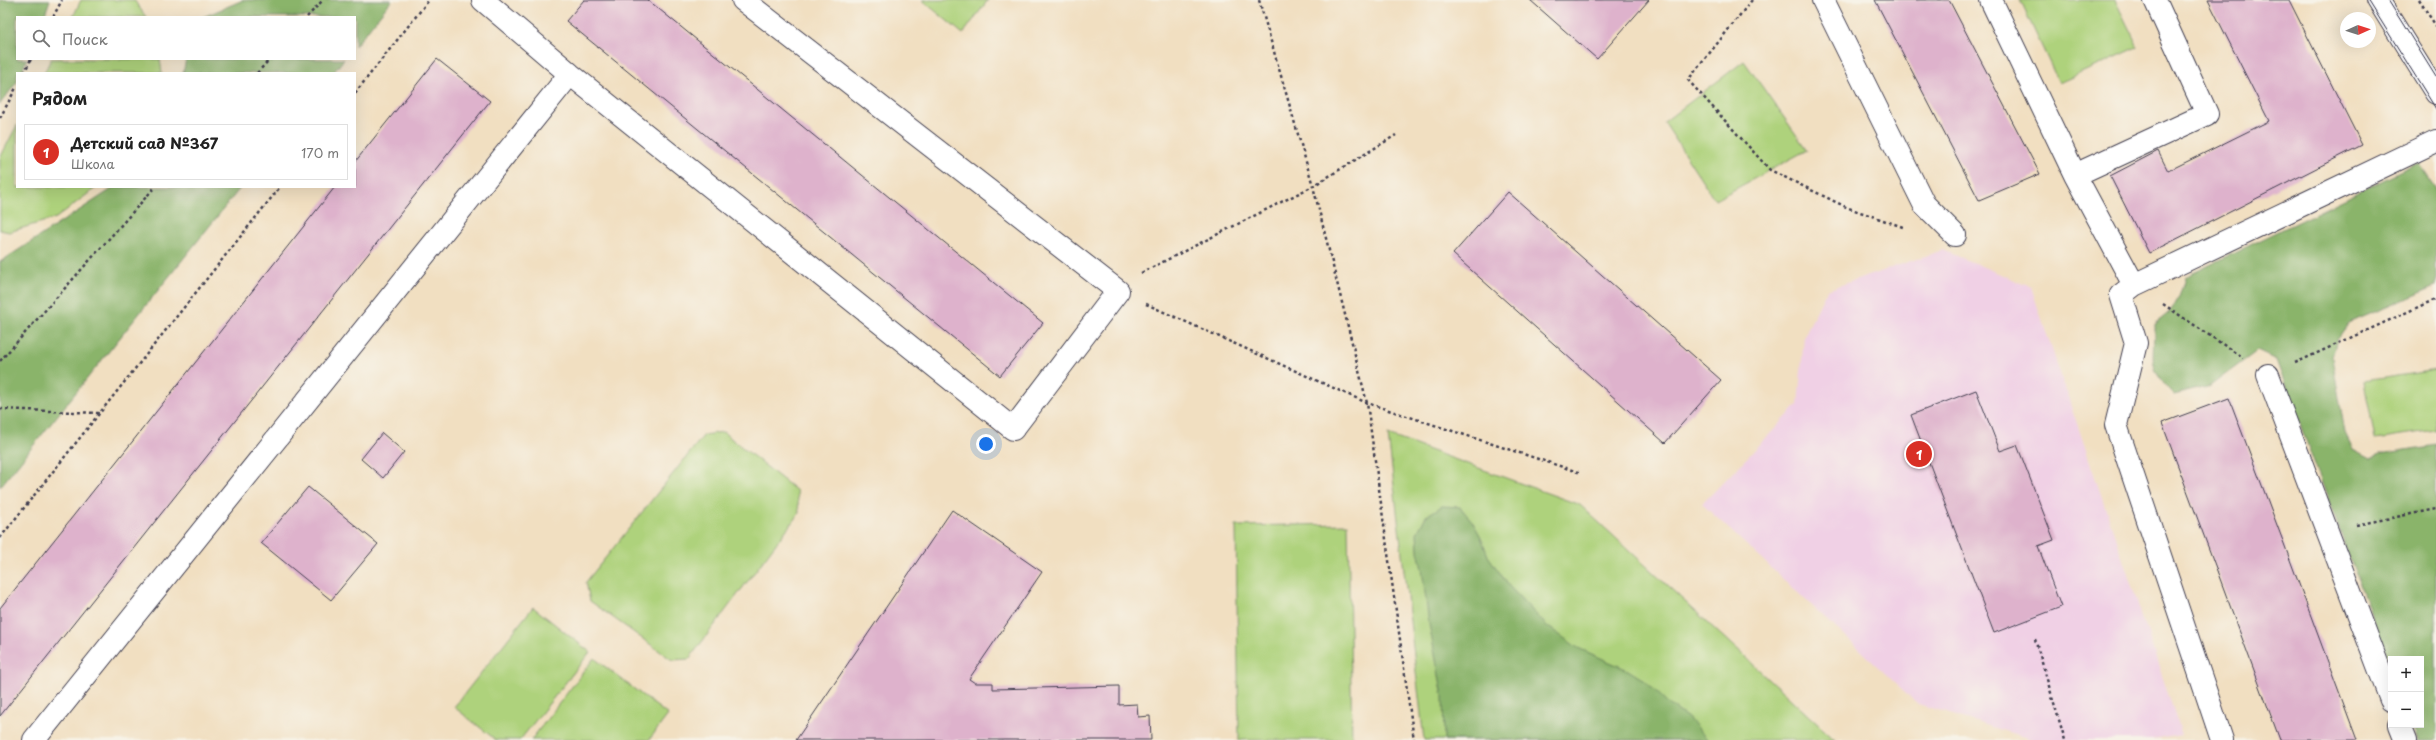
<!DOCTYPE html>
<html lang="ru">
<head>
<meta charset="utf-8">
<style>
  :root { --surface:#fff; --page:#f2f2f2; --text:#222; --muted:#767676; --line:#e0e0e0; --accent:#d93025 }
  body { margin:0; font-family:"Playpen Sans",sans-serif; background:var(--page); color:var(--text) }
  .controls { position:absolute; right:12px; bottom:12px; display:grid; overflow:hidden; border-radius:0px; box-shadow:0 4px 16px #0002 }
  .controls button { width:36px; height:36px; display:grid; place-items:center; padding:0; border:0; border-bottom:1px solid var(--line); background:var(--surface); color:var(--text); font:20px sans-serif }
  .compass { position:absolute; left:2340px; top:12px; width:36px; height:36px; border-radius:50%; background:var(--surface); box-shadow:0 4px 16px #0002; rotate:87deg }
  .you { position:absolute; left:986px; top:444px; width:14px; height:14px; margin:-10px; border:3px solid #fff; border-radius:50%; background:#1a73e8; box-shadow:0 0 0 6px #1a73e833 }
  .badge { display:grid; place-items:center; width:26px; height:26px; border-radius:50%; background:var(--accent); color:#fff; font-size:13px; font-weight:700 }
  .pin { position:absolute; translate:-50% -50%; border:2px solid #fff; box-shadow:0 1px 4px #0006 }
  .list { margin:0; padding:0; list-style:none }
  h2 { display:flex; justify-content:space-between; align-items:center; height:52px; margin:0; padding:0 16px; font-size:17px }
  h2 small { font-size:13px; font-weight:400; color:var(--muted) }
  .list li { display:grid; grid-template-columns:26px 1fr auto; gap:12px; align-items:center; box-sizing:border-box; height:56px; margin:0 8px 8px; padding:0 8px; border:1px solid var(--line); border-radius:0px }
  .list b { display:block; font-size:15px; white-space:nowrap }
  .list p { margin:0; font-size:13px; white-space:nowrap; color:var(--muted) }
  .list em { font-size:13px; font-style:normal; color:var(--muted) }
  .icon { flex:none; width:22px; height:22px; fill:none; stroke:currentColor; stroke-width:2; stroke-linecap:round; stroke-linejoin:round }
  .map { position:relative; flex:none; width:2436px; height:740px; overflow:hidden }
  .search { position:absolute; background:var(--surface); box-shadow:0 4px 16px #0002; left:16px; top:16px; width:340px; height:44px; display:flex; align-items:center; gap:10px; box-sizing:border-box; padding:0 14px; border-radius:0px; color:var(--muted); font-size:15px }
  .panel { position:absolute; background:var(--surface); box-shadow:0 4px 16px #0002; left:16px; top:72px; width:340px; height:116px; border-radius:0px }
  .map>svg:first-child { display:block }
  .built { fill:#f0d0e5 }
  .green { fill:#aed27b; stroke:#687a5b }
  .forest { fill:#8ab46b; stroke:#566b53 }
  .building { fill:#deb2cc }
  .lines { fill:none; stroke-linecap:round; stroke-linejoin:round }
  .minor-casing { stroke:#413e4f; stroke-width:24 }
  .path { stroke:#413e4f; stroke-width:2.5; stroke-dasharray:3 3; stroke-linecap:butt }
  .minor { stroke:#fff; stroke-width:22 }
  .tram { stroke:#22223b; stroke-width:1 }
</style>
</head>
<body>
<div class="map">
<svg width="2436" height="740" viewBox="0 0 2436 740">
  <rect width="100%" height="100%" fill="#f7f3e8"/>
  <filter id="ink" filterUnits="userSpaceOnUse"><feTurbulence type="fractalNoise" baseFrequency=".025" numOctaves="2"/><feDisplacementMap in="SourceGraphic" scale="8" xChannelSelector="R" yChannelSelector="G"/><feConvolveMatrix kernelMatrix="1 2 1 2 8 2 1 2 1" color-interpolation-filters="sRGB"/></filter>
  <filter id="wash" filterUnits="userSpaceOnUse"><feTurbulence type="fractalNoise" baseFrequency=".012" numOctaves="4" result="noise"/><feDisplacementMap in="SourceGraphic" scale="16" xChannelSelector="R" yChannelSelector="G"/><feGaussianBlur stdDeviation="0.9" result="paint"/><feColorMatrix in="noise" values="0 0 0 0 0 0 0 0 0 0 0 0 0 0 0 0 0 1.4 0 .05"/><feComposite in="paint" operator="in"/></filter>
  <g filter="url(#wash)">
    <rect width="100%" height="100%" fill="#f1dfc1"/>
    <path class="built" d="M1943 250 2031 287 2182 735 2152 740H2034L1918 704 1702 504 1798 405 1804 336 1827 290Z"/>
    <path class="green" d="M81 0H134L146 17H73Z
      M922 0H988L963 34Z
      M2020 0H2115L2138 47 2059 83Z
      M51 59H160L162 73H44Z
      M1744 61 1807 150 1715 200 1664 122Z
      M17 125V187H97L56 218 9 232 0 230V158Z
      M2436 370V430L2375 439 2364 381Z
      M723 432 797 491 799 513 689 659 672 660 590 601 586 582 704 435Z
      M1388 435 1580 505 1835 740H1424Z
      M1348 524 1352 740H1239L1236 526Z
      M533 607 590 652 520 740H496L454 707Z
      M594 658 668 715 649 740H531Z"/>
    <path class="forest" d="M0 0H50L44 17H17V59H27L21 73H17V82L0 104Z
      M243 0H392L355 46V17H203Z
      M186 59H344L333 73H183Z
      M2418 163 2436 189V286L2349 323 2337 339 2332 357 2345 433 2353 449 2370 458 2381 454 2436 445V740H2418L2412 725H2421V659H2391V668L2276 360 2257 351 2210 386 2174 395C2145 365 2155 360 2154 324 2175 310 2179 301 2185 277Z
      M115 187H241L0 487V262Z
      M1442 506 1460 507 1472 521 1481 537 1488 556 1509 586 1547 626 1578 648 1628 670 1644 680 1671 706 1688 718 1708 740H1444L1443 696 1429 624 1422 569 1418 551 1417 533 1426 516Z"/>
    <g id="blocks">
      <path class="building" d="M584 0H648L1043 323 1000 376 566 21Z
        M1530 0H1649L1597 59Z
        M1875 0H1949L2040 174 1979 200Z
        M2208 0H2289L2362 145 2149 253 2110 176 2158 151 2168 171 2269 121Z
        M437 59 490 101 0 716V608L335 187H355V162Z
        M1508 192 1721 380 1665 443 1453 254Z
        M1976 390 2000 451 2017 445 2054 540 2038 546 2061 607 1994 633 1911 415Z
        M2229 398 2283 541 2357 740H2280L2162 423Z
        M382 433 404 452 383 478 361 459Z
        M308 487 378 544 331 600 261 543Z
        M952 510 1042 572 969 679 975 683H993V689L1119 686V705L1137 704 1138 717 1150 716 1151 740H796Z"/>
    </g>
  </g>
  <g filter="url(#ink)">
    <use href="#blocks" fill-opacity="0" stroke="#413e4f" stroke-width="1"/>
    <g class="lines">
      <g class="minor-casing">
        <path id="minor" d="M483 0 570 74 1013 429 1118 291 743 0
          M1823 0 1924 204 1955 235
          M1991 0 2075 175
          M2378 0 2436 93
          M2134 285 2075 175 2207 114 2155 0
          M2268 375 2391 700
          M2400 725 2406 740
          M34 740 570 74
          M2222 740 2116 425 2136 343 2121 295 2134 285 2436 141"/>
      </g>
      <path class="path" d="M1259 0 1313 186 1367 403 1414 740
        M1752 0 1688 80 1770 170 1846 207 1903 227
        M2419 0 2436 26
        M53 17 62 0
        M307 17 323 0
        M24 73 31 59
        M257 73 270 59
        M355 93 429 0
        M0 118 17 86
        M1141 273 1313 186 1396 135
        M1146 304 1367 403 1581 473
        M2163 304 2243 358
        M0 361 155 187
        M2295 363 2436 299
        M0 409 99 413
        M2356 525 2436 509
        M0 538 280 187
        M2035 639 2065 740"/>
      <use href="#minor" class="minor"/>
      <path class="tram" d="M2368 0 2436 109
        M2388 0 2436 77"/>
    </g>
  </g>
</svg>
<div class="controls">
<button>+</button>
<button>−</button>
</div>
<svg class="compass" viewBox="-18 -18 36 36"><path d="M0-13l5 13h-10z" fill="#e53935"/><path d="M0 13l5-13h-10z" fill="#767676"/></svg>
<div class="you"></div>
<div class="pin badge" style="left:1919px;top:454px">1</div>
<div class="search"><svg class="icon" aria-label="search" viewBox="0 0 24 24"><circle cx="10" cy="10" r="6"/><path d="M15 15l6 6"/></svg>Поиск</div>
<section class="panel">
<h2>Рядом<small></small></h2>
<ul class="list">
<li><span class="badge">1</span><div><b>Детский сад №367</b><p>Школа</p></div><em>170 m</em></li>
</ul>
</section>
</div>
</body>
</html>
